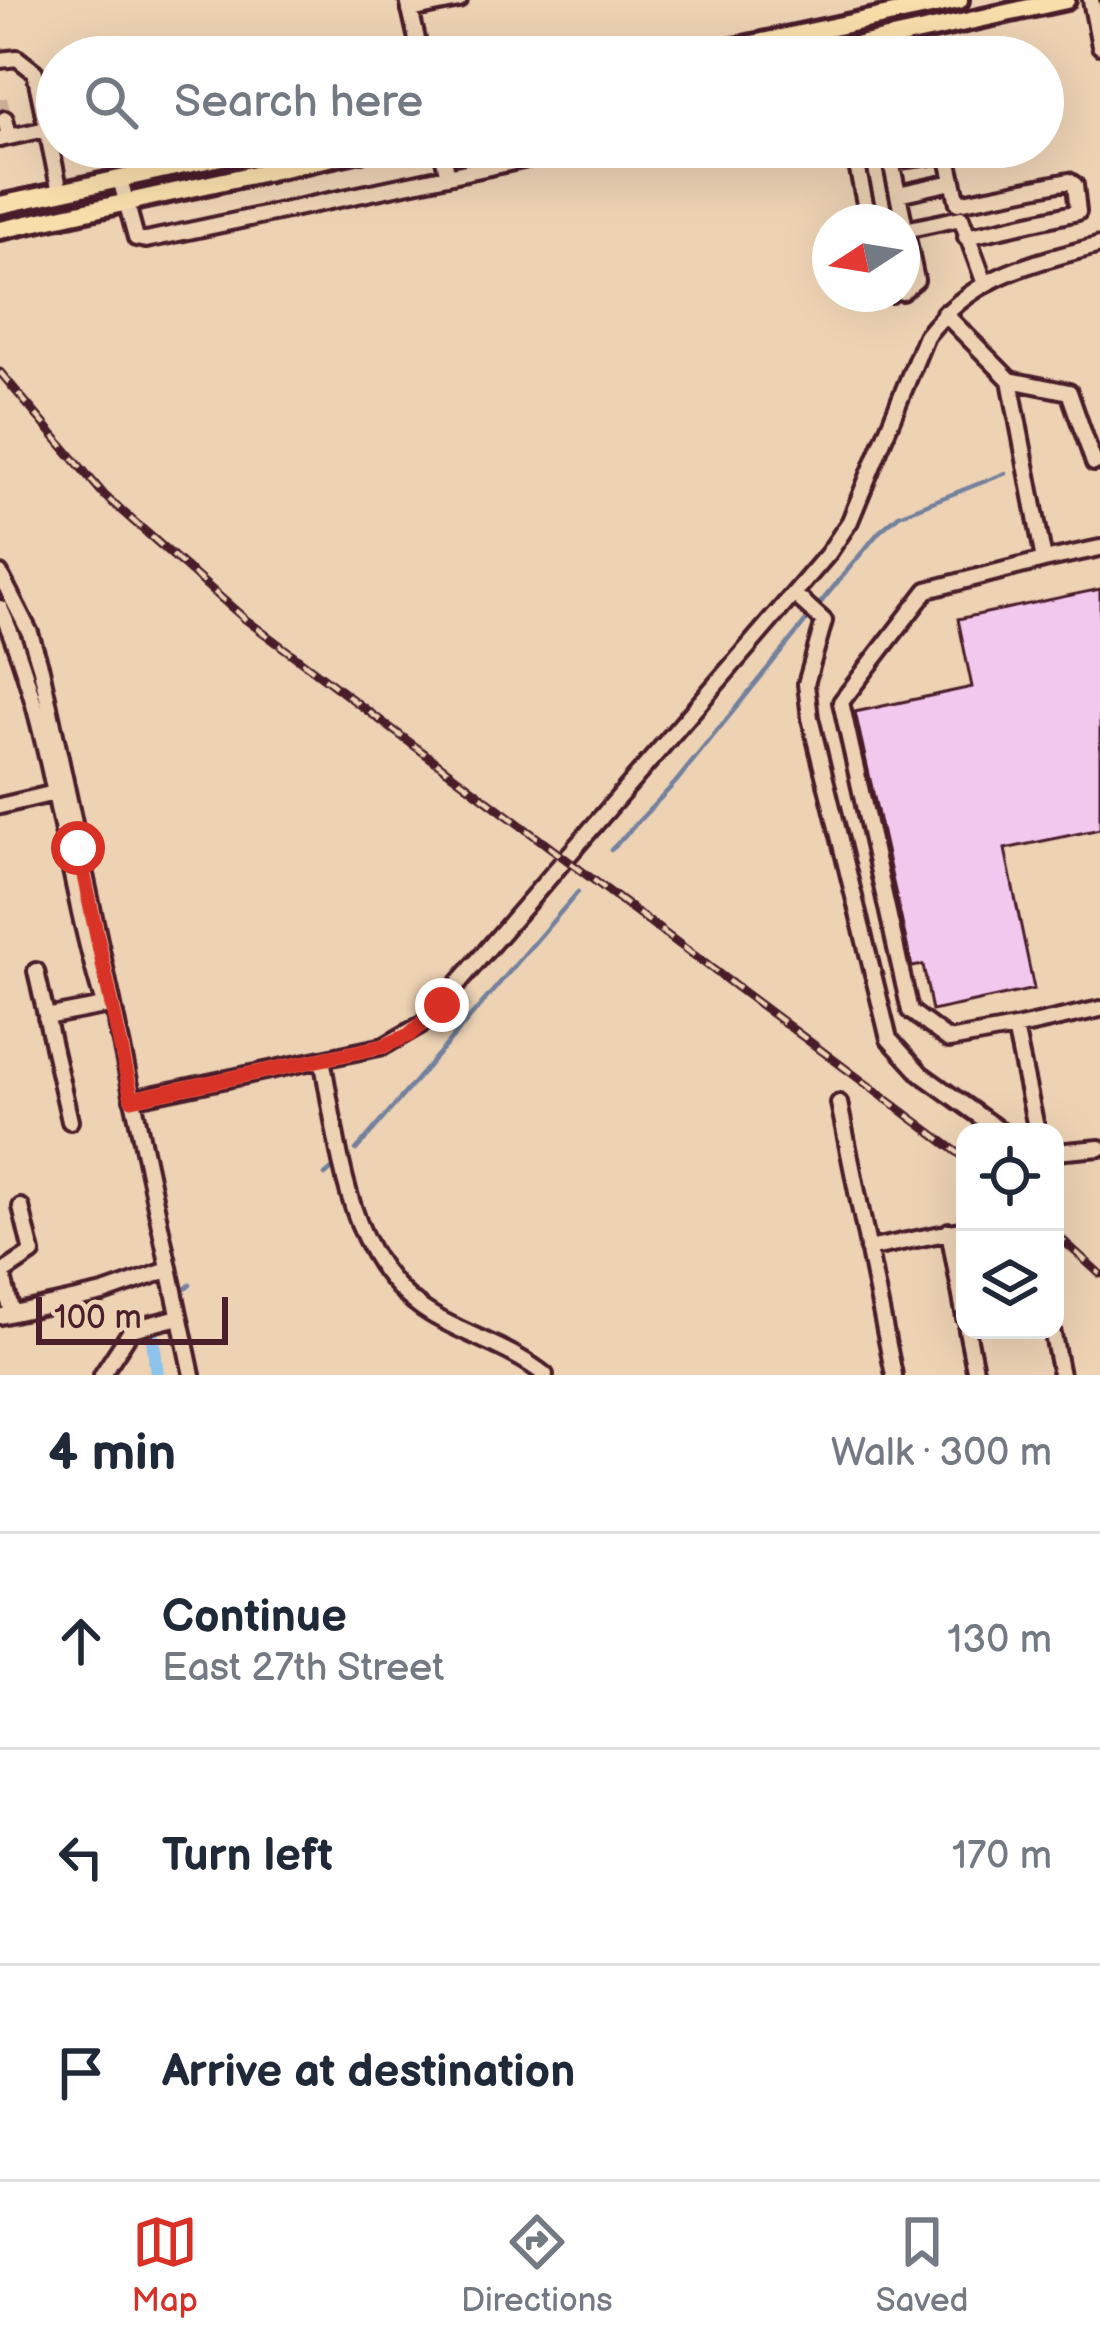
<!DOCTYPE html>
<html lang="en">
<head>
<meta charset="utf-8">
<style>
  :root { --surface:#fff; --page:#f2f2f3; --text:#1f2937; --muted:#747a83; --line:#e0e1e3; --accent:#d93025 }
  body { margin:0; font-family:"Balsamiq Sans",sans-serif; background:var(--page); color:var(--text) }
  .controls { position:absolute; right:36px; bottom:36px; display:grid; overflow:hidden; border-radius:24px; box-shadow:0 12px 48px #0002 }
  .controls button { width:108px; height:108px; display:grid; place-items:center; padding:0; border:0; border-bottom:3px solid var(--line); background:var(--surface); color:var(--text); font:60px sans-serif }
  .compass { position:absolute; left:812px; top:204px; width:108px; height:108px; border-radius:50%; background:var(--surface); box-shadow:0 12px 48px #0002; rotate:258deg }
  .scale { position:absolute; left:36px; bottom:30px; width:192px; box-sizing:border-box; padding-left:12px; border:6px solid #4a1f2b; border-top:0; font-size:33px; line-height:42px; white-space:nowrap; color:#4a1f2b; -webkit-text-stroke:9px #edd2b4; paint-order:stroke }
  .stop { position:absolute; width:36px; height:36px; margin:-27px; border:9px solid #d93025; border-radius:50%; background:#fff }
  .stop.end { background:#d93025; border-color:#fff; box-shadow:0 3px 12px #0008 }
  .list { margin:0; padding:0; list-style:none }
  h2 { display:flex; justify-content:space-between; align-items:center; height:156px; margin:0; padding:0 48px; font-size:51px }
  h2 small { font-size:39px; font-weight:400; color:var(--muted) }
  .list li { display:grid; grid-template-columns:78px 1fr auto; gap:36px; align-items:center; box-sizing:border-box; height:216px; padding:0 48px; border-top:3px solid var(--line) }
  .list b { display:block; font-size:45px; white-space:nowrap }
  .list p { margin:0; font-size:39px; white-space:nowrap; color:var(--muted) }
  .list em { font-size:39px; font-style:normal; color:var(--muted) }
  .icon { flex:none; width:66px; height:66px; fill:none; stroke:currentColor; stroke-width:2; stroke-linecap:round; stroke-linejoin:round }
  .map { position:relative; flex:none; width:1100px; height:1375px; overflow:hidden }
  .search { position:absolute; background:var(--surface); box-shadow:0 12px 48px #0002; left:36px; right:36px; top:36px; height:132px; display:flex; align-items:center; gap:30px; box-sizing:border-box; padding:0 42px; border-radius:66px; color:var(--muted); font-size:45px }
  .sheet { height:804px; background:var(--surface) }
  nav { display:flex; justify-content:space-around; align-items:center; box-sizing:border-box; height:168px; border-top:3px solid var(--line); background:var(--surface); font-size:33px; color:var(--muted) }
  nav a { display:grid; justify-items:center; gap:6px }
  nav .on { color:var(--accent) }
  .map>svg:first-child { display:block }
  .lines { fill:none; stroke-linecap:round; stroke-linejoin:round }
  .stream { stroke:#73819e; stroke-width:4.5 }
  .canal { stroke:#8ec3eb; stroke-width:14 }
  .building { fill:#f2c8ef; stroke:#4a1f2b; stroke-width:3 }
  .minor-tunnel { stroke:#ccae99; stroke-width:14; stroke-dasharray:14 7; stroke-linecap:butt }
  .minor-casing { stroke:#4a1f2b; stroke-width:22 }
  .major-casing { stroke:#4a1f2b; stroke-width:26 }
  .minor { stroke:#edd2b4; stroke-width:14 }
  .major { stroke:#f8deab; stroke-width:16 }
  .rail-casing { stroke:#4a1f2b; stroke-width:9 }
  .rail { stroke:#edd2b4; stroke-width:4.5; stroke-dasharray:14; stroke-linecap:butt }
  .route { stroke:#d93025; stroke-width:15 }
</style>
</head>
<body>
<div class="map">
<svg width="1100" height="1375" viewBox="0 0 1100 1375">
  <rect width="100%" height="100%" fill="#edd2b4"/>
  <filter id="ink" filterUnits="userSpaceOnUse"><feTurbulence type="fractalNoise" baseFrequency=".00833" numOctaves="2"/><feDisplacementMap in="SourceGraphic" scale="24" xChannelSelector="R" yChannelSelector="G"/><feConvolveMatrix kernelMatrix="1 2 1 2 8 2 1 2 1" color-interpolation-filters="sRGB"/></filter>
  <g filter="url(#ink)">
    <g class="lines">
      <path class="stream" d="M817 607 879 532 899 515 1006 473
        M611 850 675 783 810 616
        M356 1150 578 892
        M325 1175 333 1168
        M184 1290 190 1285"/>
      <path class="canal" d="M153 1339 157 1375"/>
    </g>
    <path class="building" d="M1100 589V829L1005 849 1034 989 932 1011 923 965 912 967 855 712 972 687 958 619Z"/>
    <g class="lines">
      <path class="minor-tunnel" d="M0 99 5 119"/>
      <g class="minor-casing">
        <path id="minor" d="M408 0 421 57
          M1091 0 1100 46
          M410 10 459 0
          M0 60 17 58 35 72 60 192
          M5 119 9 137
          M0 139 46 129
          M441 147 448 176
          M853 147 869 222
          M888 147 916 280 902 292
          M891 161 947 154 958 203 1069 181 1075 185 1078 212 966 237
          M120 179 136 238 146 240 584 147
          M898 194 953 182
          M905 230 961 218 984 281
          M888 294H891
          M944 313 1010 380 1044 560 927 590 841 702 910 1011 949 1040 1015 1028 1037 1132
          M1010 380 1069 392 1094 463
          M1044 560 1100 548
          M0 574 30 633 41 669 192 1375
          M794 594 824 621 806 684 810 718 889 1039 921 1074 1002 1132
          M0 608C53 724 64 877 104 1004
          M0 806 59 792
          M36 971 70 1121
          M46 1017 104 1006
          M1015 1028 1100 1009
          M322 1059C340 1149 345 1261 431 1314 469 1337 510 1347 545 1375
          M132 1099 384 1046 424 1023 828 554 850 521 926 336C975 274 1027 265 1100 245
          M839 1103 894 1375
          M1055 1152 1100 1148
          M949 1231 965 1318
          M868 1249 965 1229
          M12 1313 2 1273 32 1253 21 1207
          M0 1316 103 1293 168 1270
          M967 1330 976 1375
          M1052 1330 1061 1375
          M102 1375 132 1329 179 1317"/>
      </g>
      <g class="major-casing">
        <path id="major" d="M692 57 959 0
          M805 57 1066 0
          M0 205 267 147
          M0 230 379 147"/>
      </g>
      <use href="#minor" class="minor"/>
      <use href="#major" class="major"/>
      <g class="rail-casing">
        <path id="rail" d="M0 372 105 496 245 619 965 1158
          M1055 1233 1100 1274"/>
      </g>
      <use href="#rail" class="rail"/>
    </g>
  </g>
  <g class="lines" filter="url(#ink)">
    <path class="route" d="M78 848 132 1099 384 1046 409 1035 442 1005"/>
  </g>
</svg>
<div class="controls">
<button><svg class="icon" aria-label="locate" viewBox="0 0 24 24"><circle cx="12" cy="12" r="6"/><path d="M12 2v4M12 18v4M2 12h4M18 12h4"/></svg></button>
<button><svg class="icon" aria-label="layers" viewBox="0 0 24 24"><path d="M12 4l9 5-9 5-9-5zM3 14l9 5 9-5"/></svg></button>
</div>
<svg class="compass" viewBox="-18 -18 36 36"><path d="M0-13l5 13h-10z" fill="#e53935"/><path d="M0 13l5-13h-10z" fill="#747a83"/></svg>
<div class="scale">100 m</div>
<div class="stop" style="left:78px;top:848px"></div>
<div class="stop end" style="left:442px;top:1005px"></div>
<div class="search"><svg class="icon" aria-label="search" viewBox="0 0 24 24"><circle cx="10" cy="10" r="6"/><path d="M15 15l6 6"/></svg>Search here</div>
</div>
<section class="sheet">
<h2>4 min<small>Walk · 300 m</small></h2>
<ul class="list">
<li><svg class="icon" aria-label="ahead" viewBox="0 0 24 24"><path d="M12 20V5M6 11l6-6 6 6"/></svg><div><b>Continue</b><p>East 27th Street</p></div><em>130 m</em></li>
<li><svg class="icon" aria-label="left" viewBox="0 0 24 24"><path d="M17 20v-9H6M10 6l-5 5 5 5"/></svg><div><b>Turn left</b></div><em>170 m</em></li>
<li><svg class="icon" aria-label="arrive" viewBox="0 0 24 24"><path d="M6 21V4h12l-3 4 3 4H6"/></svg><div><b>Arrive at destination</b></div></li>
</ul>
</section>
<nav>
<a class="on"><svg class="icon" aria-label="map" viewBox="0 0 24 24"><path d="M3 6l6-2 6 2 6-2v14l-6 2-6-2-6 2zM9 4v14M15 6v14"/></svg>Map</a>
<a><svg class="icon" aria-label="directions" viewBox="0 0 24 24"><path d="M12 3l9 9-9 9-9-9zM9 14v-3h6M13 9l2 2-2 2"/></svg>Directions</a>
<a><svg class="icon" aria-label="saved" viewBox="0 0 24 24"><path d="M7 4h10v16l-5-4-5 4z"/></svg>Saved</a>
</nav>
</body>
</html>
